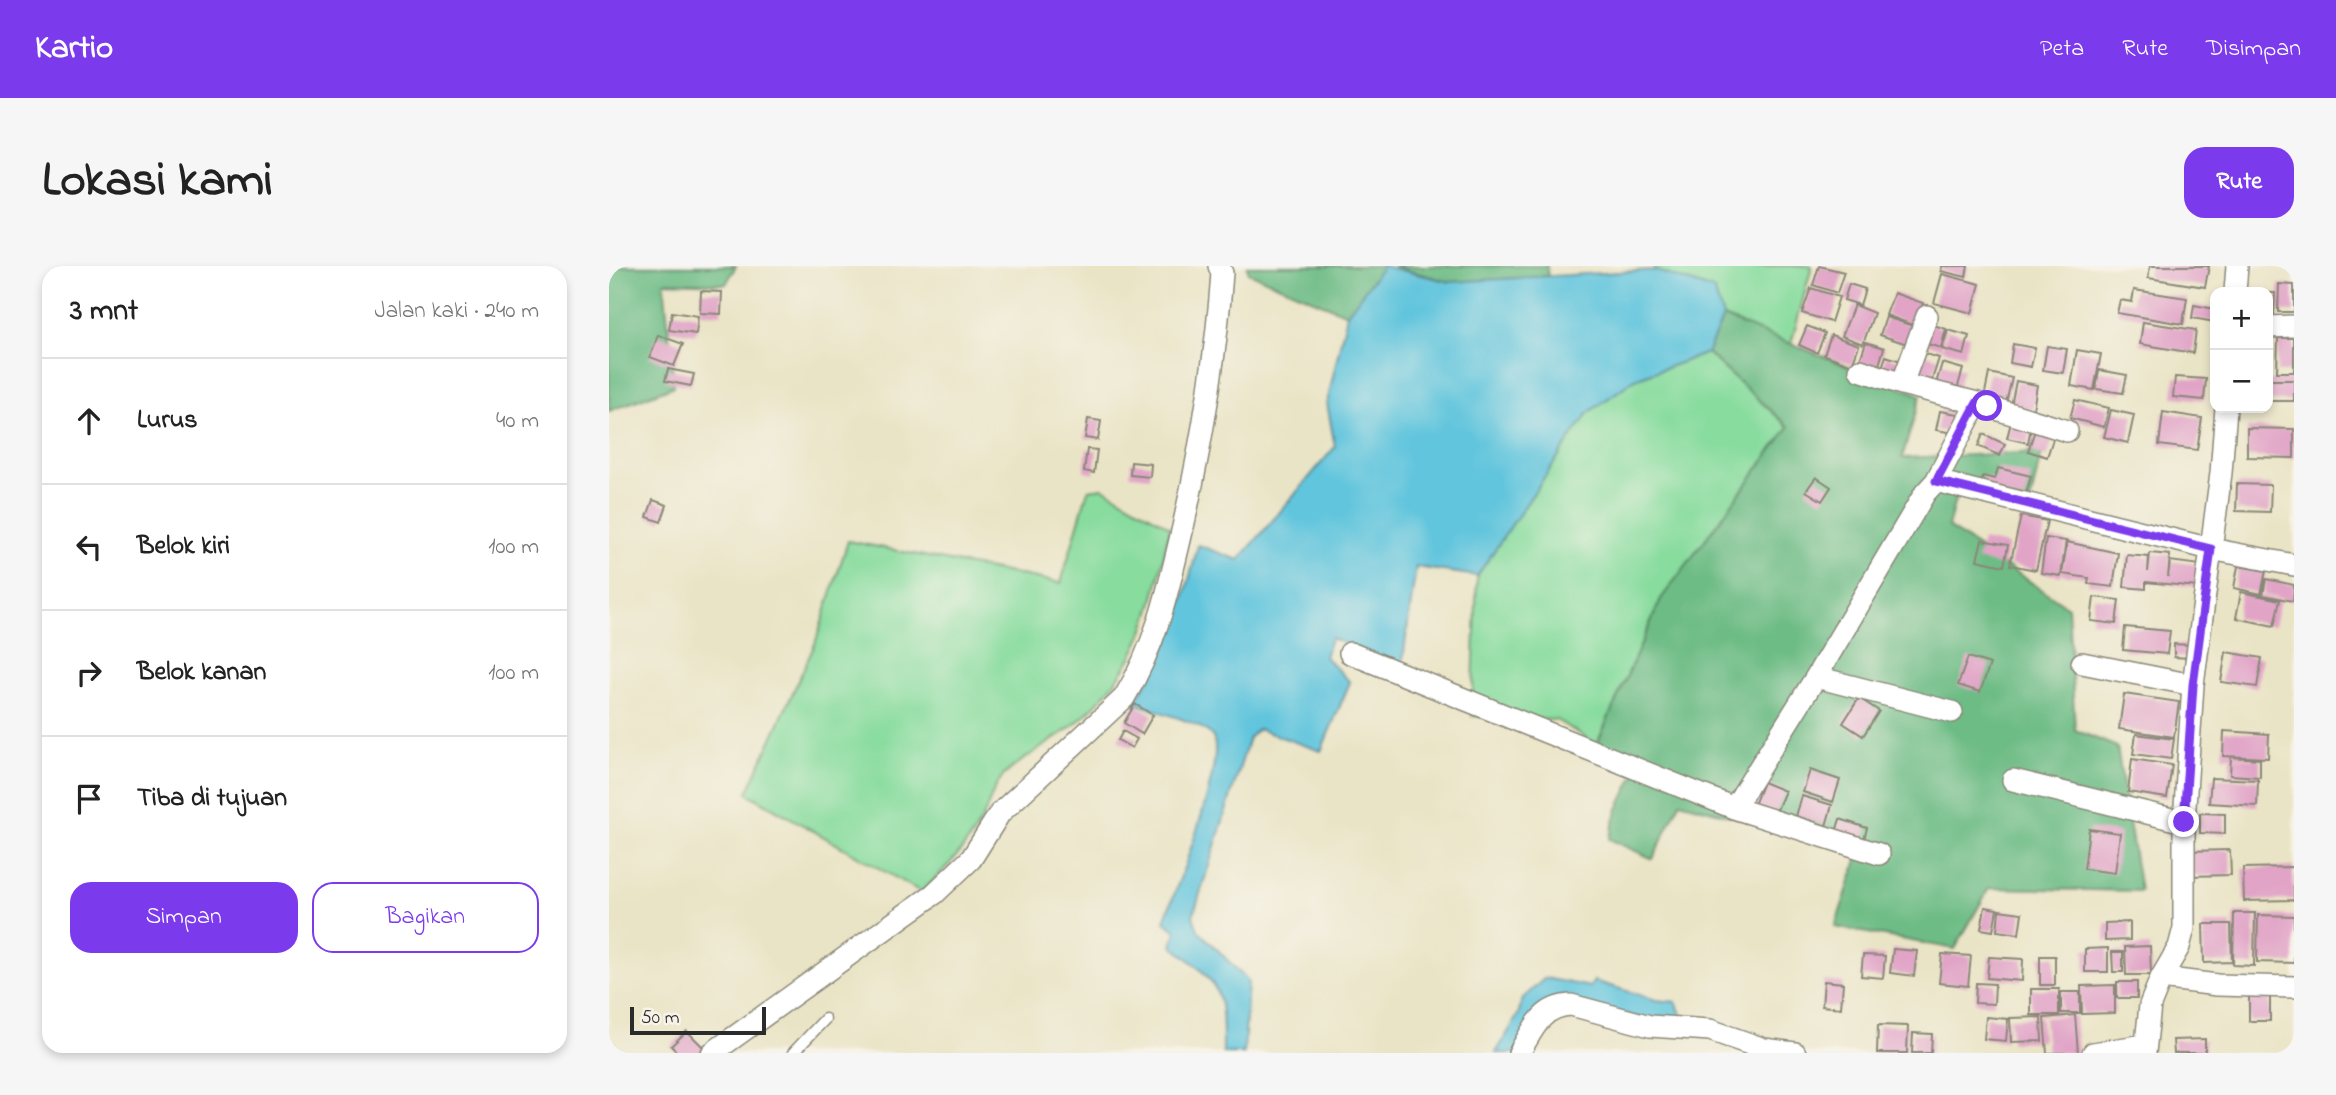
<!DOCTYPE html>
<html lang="id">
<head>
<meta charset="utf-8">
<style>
  :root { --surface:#fff; --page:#f6f6f6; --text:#222; --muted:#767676; --line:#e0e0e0; --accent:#7c3aed }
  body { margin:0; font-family:"Indie Flower",sans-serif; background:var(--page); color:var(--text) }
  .controls { position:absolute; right:21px; top:21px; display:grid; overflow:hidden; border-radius:14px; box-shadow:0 4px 10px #0003 }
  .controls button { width:63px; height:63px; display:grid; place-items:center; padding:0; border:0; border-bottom:2px solid var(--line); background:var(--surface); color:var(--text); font:35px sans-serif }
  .scale { position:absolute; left:21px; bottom:18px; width:136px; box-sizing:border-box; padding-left:7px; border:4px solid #2b2b2b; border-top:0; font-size:19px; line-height:24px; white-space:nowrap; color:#2b2b2b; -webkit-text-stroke:5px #f7f3e8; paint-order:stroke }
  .stop { position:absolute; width:21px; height:21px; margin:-16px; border:5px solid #7c3aed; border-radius:50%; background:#fff }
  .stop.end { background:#7c3aed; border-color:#fff; box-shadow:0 2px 7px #0008 }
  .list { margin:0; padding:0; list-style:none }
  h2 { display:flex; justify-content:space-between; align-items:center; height:91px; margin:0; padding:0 28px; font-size:30px }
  h2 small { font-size:23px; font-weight:400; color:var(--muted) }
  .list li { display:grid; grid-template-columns:46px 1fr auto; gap:21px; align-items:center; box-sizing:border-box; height:126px; padding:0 28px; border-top:2px solid var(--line) }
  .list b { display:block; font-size:26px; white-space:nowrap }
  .list em { font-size:23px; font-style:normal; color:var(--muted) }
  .actions { display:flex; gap:14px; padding:21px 28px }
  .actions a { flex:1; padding:16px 0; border:2px solid var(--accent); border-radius:21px; text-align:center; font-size:24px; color:var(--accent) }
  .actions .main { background:var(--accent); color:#fff }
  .icon { flex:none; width:38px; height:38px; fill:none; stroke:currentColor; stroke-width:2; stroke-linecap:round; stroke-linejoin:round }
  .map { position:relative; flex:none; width:1685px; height:787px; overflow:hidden; border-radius:21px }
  header { display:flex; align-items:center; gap:42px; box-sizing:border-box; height:98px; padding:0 35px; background:var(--accent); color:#fff }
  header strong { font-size:33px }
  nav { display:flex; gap:38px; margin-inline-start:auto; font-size:24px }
  .intro { display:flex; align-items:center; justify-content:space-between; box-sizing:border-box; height:168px; padding:0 42px }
  h1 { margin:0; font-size:49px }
  .button { padding:18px 32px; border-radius:21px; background:var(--accent); color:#fff; font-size:24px; font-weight:700 }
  main { display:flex; gap:42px; padding:0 42px }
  aside { flex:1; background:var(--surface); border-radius:21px; box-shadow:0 4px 10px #0003 }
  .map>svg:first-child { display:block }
  .green { fill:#87dc9e; stroke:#598464; stroke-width:2 }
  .forest { fill:#6dbc85; stroke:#4c7458; stroke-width:2 }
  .water { fill:#60c5dd; stroke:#467884; stroke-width:2 }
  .building { fill:#e1a4c7 }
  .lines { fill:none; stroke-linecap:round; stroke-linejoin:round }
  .lane-casing { stroke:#8a8878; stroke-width:13 }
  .street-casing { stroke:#8a8878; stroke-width:24 }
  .lane { stroke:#fff; stroke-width:10 }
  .street { stroke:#fff; stroke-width:21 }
  .route { stroke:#7c3aed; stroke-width:9 }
</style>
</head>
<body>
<header>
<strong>Kartio</strong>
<nav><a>Peta</a><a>Rute</a><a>Disimpan</a></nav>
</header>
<div class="intro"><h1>Lokasi kami</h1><a class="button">Rute</a></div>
<main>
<aside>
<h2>3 mnt<small>Jalan kaki · 240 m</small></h2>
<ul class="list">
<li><svg class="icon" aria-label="ahead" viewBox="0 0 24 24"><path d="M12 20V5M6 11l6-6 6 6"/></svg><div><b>Lurus</b></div><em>40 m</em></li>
<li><svg class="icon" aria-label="left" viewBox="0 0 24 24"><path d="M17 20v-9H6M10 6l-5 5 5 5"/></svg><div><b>Belok kiri</b></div><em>100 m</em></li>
<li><svg class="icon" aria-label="right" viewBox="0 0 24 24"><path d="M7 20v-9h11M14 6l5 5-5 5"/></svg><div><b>Belok kanan</b></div><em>100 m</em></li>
<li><svg class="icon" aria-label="arrive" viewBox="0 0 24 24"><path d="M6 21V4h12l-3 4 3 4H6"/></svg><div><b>Tiba di tujuan</b></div></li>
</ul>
<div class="actions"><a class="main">Simpan</a><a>Bagikan</a></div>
</aside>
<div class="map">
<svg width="1685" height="787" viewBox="0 0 1685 787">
  <rect width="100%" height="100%" fill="#f7f3e8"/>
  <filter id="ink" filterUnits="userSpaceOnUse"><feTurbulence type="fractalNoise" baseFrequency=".0143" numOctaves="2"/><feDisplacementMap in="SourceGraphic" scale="14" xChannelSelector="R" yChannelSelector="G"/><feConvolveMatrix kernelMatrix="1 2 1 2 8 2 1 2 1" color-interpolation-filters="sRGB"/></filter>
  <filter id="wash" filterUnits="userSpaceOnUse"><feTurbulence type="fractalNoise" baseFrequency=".00686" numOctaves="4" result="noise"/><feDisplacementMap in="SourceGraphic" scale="28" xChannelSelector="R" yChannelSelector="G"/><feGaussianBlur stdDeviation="1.57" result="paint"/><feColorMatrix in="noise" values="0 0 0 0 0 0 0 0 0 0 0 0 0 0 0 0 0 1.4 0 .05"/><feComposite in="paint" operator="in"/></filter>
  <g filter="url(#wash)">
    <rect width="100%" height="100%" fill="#eae4c6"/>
    <path class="green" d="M1046 0H1203L1182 78 1114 51 1105 24 1045 4Z
      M1098 87 1180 161 1052 333 988 478 947 454 863 450 868 310 979 147 1026 113Z
      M494 222 561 261C544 339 537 393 475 450 451 473 418 487 394 510 384 520 380 540 373 553 358 582 336 603 312 626L138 527 206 378 239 275 452 317 479 224Z"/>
    <path class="forest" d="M0 0H127L117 18 55 16 65 120 0 145Z
      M638 0H774L738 48 640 7Z
      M784 0H938L939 10 841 16Z
      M1114 51 1312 129 1293 192 1433 186 1420 240 1348 226 1339 261 1459 341 1466 464 1508 481 1531 625 1380 622 1346 683 1226 661 1253 579 1144 556 1071 536 1044 593 1000 573 1008 545 1027 506 988 478 1052 333 1180 161 1098 87Z"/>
    <path class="water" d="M774 0 841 16 1045 4 1105 24 1114 51 1098 87 1026 113 979 147 868 310 807 301 793 400 722 372 716 391 741 416 712 485 649 463 640 472 584 650 589 664 639 715 635 787H614C614 725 614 719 563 680L567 665 555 655C566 627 619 492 603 470 593 456 543 445 525 436 559 389 576 334 589 279L630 294 726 181 718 137 738 48Z
      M936 712 981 721 985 715 1047 734 1067 736 1075 755 1059 758 956 734 908 787H887L909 749 914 732Z"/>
    <g id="blocks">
      <path class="building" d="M1210 0 1235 6 1228 27 1204 19Z
        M1333 0H1359L1357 11 1332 5Z
        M1541 0H1600L1596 21 1539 12Z
        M1333 8 1371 18 1363 47 1325 37Z
        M1240 18 1256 23 1251 39 1235 34Z
        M1670 18 1685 19V46H1669Z
        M1202 22 1230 31 1222 56 1193 47Z
        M1525 24 1578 32 1574 58 1508 47 1511 34 1523 36Z
        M92 25 113 26 112 48 91 47Z
        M1285 27 1314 37 1306 60 1277 49Z
        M1659 27H1666L1665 49H1659Z
        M1245 39 1265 47 1254 78 1233 70Z
        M1585 39 1606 43V56L1583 52Z
        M63 46 89 50 87 68 60 64Z
        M1277 51 1310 62 1304 80 1271 69Z
        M1534 56 1587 64 1584 87 1531 78Z
        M1318 57 1337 63 1332 82 1312 76Z
        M1198 60 1216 67 1208 87 1190 79Z
        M1339 64 1360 70 1355 89 1333 83Z
        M49 69 74 78 65 100 41 91Z
        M1222 69 1250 79 1243 99 1215 89Z
        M1669 72H1685V106H1668Z
        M1257 76 1275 82 1268 106 1249 100Z
        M1404 78 1426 82 1422 101 1401 97Z
        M1438 80 1458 83 1454 107 1434 104Z
        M1468 84 1492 88 1485 124 1462 120Z
        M1307 85 1330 92 1321 120 1299 113Z
        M1277 90 1298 97 1293 114 1271 107Z
        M1333 97 1354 103 1347 127 1326 121Z
        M59 103 85 108 82 120 56 115Z
        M1490 104 1518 109 1514 127 1487 123Z
        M1380 107 1403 112 1397 137 1375 132Z
        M1566 111 1597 113 1595 134 1564 131Z
        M1659 114H1685V135H1659Z
        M1407 115 1428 119 1424 144 1402 140Z
        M1466 134 1500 142 1495 161 1461 152Z
        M1502 144 1525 149 1519 177 1495 171Z
        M1331 145 1355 149 1351 168 1327 164Z
        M1554 146 1593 152 1588 184 1550 179Z
        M479 153 492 155 489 174 476 172Z
        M1402 156 1422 161 1419 177 1398 172Z
        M1638 162 1685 163V192L1638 191Z
        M1426 164 1445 170 1438 191 1419 185Z
        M1374 168 1396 178 1391 190 1369 180Z
        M478 183 488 184 485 207 475 205Z
        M522 196 542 198 541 211 521 209Z
        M1389 202 1422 210 1415 235 1371 224 1374 210 1386 213Z
        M1207 211 1222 221 1213 235 1197 225Z
        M1628 218 1662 219 1661 246 1627 245Z
        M44 234 58 239 52 256 38 251Z
        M1412 250 1438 255 1427 304 1401 299Z
        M1437 272 1457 275 1452 310 1432 307Z
        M1373 274 1399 279 1395 300 1368 294Z
        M1458 276 1509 287 1504 321 1479 318 1480 312 1453 308Z
        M1541 287 1561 289 1559 311 1561 295 1592 299 1589 321 1537 316V323L1515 321 1518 289 1540 291 1539 306Z
        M1629 300 1657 305 1652 328 1625 322Z
        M1657 313 1685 319 1684 335 1654 329Z
        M1632 326 1671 334 1665 360 1627 352Z
        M1485 331 1510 334 1507 358 1482 355Z
        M1516 361 1561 365 1558 388 1514 384Z
        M1565 378 1580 379V392L1565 391Z
        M1617 386 1653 392 1648 421 1612 416Z
        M1359 391 1381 398 1371 426 1349 419Z
        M1515 428 1570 436 1565 471 1510 463Z
        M1250 432 1270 445 1254 470 1234 457Z
        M526 438 544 449 533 468 515 457Z
        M514 465 528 473 523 482 509 474Z
        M1615 465 1660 468 1659 492 1614 490Z
        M1527 468 1565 473 1562 493 1524 488Z
        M1622 491 1651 493V511L1621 509Z
        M1523 493 1563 499 1558 532 1519 526Z
        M1201 504 1231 514 1224 536 1194 526Z
        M1602 512 1649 514 1648 540 1600 537Z
        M1154 516 1176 525 1164 553 1143 544Z
        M1193 530 1223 539 1217 560 1187 550Z
        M1591 547 1616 548V568L1591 567Z
        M1231 553 1258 562 1254 577 1226 569Z
        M1480 563 1511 567 1506 607 1475 603Z
        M1621 584 1622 609 1580 610 1579 585Z
        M1684 601 1685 634 1635 635 1634 602Z
        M1376 641 1388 643 1384 665 1372 663Z
        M1390 644 1413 647 1410 668 1388 665Z
        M1625 647H1646L1645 700 1624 699Z
        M1649 649 1685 650V697L1648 696Z
        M1521 656V674L1496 675V657Z
        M1594 658H1622L1623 696 1595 697Z
        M1541 680 1542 709H1517L1516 681Z
        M1499 682V706H1476V683Z
        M1284 683 1308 685 1305 710 1281 707Z
        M1503 686H1514V706H1504Z
        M1333 688 1362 690 1359 720 1330 717Z
        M1254 689 1276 690 1274 712 1252 710Z
        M1431 690H1446V719H1431Z
        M1380 691 1414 693 1413 715 1378 712Z
        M1215 715 1234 717 1232 742 1213 740Z
        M1508 716H1528V732H1508Z
        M1367 717 1386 718 1385 738 1366 737Z
        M1506 719V747L1473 748 1472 720Z
        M1422 723H1450V749H1422Z
        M1452 726H1471V747H1452Z
        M1640 728H1661V755H1640Z
        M1466 749 1469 787H1438L1435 752Z
        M1377 751 1399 753 1397 775 1375 773Z
        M1432 751 1433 775 1402 776 1401 752Z
        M1269 759 1299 760 1298 787H1268Z
        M78 765 97 784 94 787H69L62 780Z
        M1304 767 1323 768 1322 787H1303Z
        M1596 773V787H1565L1564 774Z"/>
    </g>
  </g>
  <g filter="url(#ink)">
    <use href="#blocks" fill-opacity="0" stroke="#8a8878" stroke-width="2"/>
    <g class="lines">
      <g class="lane-casing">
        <path id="lane" d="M184 787 216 753"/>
      </g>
      <g class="street-casing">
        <path id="street" d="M1626 26 1628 0
          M1659 61 1685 60
          M1251 104 1293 118 1368 137
          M1293 118 1318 50
          M1327 215 1368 137 1458 165
          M741 387 1125 542 1270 588
          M1473 397 1584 419
          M1343 446 1207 411 1316 227 1327 215 1602 283 1685 299
          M1404 514 1575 556
          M1125 542 1207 411
          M1552 712 1608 719 1685 721
          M103 787 325 628 362 593 391 547 515 432C548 378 560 321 574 261 593 176 607 93 613 7L610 0
          M910 787C924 764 932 740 962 739L1041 760 1101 764 1155 783 1186 787
          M1484 787 1536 779
          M1536 787 1541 739 1552 712 1570 681 1575 662V556L1584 419 1612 207 1617 142"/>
      </g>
      <use href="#lane" class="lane"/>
      <use href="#street" class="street"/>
    </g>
  </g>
  <g class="lines" filter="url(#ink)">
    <path class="route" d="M1378 140 1368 137 1327 215 1602 283 1584 419 1575 556"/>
  </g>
</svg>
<div class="controls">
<button>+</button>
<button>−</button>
</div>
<div class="scale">50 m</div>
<div class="stop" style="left:1378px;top:140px"></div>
<div class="stop end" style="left:1575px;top:556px"></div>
</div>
</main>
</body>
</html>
